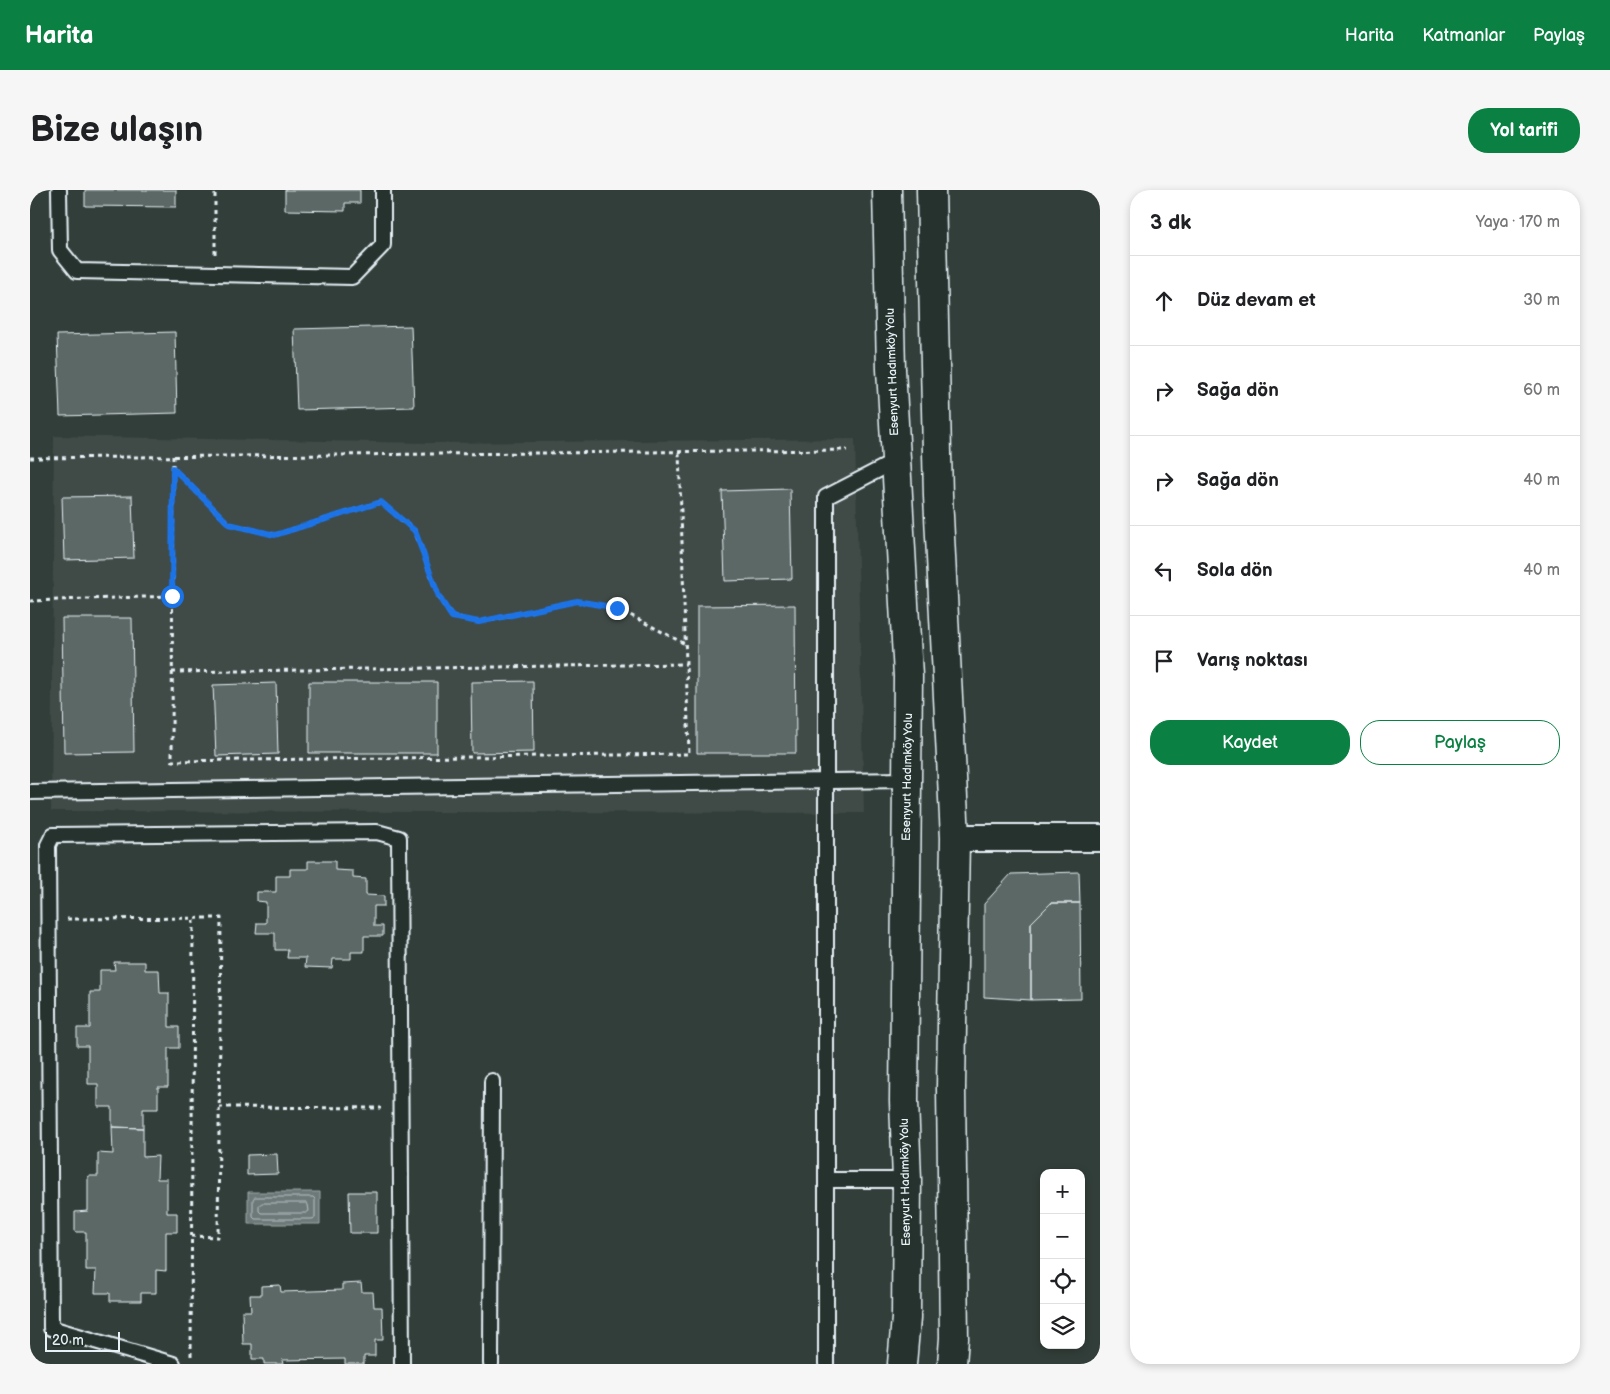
<!DOCTYPE html>
<html lang="tr">
<head>
<meta charset="utf-8">
<style>
  :root { --surface:#fff; --page:#f6f6f6; --text:#202124; --muted:#757577; --line:#e0e0e0; --accent:#0b8043 }
  body { margin:0; font-family:"Balsamiq Sans",sans-serif; background:var(--page); color:var(--text) }
  .controls { position:absolute; right:15px; bottom:15px; display:grid; overflow:hidden; border-radius:10px; box-shadow:0 2px 8px #0003 }
  .controls button { width:45px; height:45px; display:grid; place-items:center; padding:0; border:0; border-bottom:1px solid var(--line); background:var(--surface); color:var(--text); font:25px sans-serif }
  .scale { position:absolute; left:15px; bottom:12px; width:75px; box-sizing:border-box; padding-left:5px; border:2px solid #e8f1f8; border-top:0; font-size:14px; line-height:18px; white-space:nowrap; color:#e8f1f8; -webkit-text-stroke:4px #26332d; paint-order:stroke }
  .stop { position:absolute; width:15px; height:15px; margin:-11px; border:4px solid #1a73e8; border-radius:50%; background:#fff }
  .stop.end { background:#1a73e8; border-color:#fff; box-shadow:0 1px 5px #0008 }
  .list { margin:0; padding:0; list-style:none }
  h2 { display:flex; justify-content:space-between; align-items:center; height:65px; margin:0; padding:0 20px; font-size:21px }
  h2 small { font-size:16px; font-weight:400; color:var(--muted) }
  .list li { display:grid; grid-template-columns:32px 1fr auto; gap:15px; align-items:center; box-sizing:border-box; height:90px; padding:0 20px; border-top:1px solid var(--line) }
  .list b { display:block; font-size:19px; white-space:nowrap }
  .list em { font-size:16px; font-style:normal; color:var(--muted) }
  .actions { display:flex; gap:10px; padding:15px 20px }
  .actions a { flex:1; padding:11px 0; border:1px solid var(--accent); border-radius:20px; text-align:center; font-size:18px; color:var(--accent) }
  .actions .main { background:var(--accent); color:#fff }
  .icon { flex:none; width:28px; height:28px; fill:none; stroke:currentColor; stroke-width:2; stroke-linecap:round; stroke-linejoin:round }
  .map { position:relative; flex:none; width:1070px; height:1174px; overflow:hidden; border-radius:20px }
  header { display:flex; align-items:center; gap:30px; box-sizing:border-box; height:70px; padding:0 25px; background:var(--accent); color:#fff }
  header strong { font-size:24px }
  nav { display:flex; gap:28px; margin-inline-start:auto; font-size:18px }
  .intro { display:flex; align-items:center; justify-content:space-between; box-sizing:border-box; height:120px; padding:0 30px }
  h1 { margin:0; font-size:35px }
  .button { padding:12px 22px; border-radius:20px; background:var(--accent); color:#fff; font-size:18px; font-weight:700 }
  main { display:flex; gap:30px; padding:0 30px }
  aside { flex:1; background:var(--surface); border-radius:20px; box-shadow:0 2px 8px #0003 }
  .map>svg:first-child { display:block }
  .built { fill:#3f4b46 }
  .water { fill:#6d7978; stroke:#9ea9ab }
  .lines { fill:none; stroke-linecap:round; stroke-linejoin:round }
  .shore { stroke:#b7c1c5; stroke-width:1 }
  .building { fill:#5c6865; stroke:#e8f1f8 }
  .lane-casing { stroke:#e8f1f8; stroke-width:18 }
  .street-casing { stroke:#e8f1f8; stroke-width:30 }
  .primary-casing { stroke:#e8f1f8; stroke-width:31 }
  .path { stroke:#e8f1f8; stroke-width:3; stroke-dasharray:4 4; stroke-linecap:butt }
  .lane { stroke:#26332d; stroke-width:14 }
  .street { stroke:#26332d; stroke-width:26 }
  .primary { stroke:#26332d; stroke-width:28 }
  .route { stroke:#1a73e8; stroke-width:6 }
  .labels { text-anchor:middle; stroke-width:4.5; stroke-linejoin:round; paint-order:stroke }
  .street-label { font-size:12px; fill:#e8f1f8; stroke:#26332d }
</style>
</head>
<body>
<header>
<strong>Harita</strong>
<nav><a>Harita</a><a>Katmanlar</a><a>Paylaş</a></nav>
</header>
<div class="intro"><h1>Bize ulaşın</h1><a class="button">Yol tarifi</a></div>
<main>
<div class="map">
<svg width="1070" height="1174" viewBox="0 0 1070 1174">
  <rect width="100%" height="100%" fill="#323e39"/>
  <filter id="ink" filterUnits="userSpaceOnUse"><feTurbulence type="fractalNoise" baseFrequency=".02" numOctaves="2"/><feDisplacementMap in="SourceGraphic" scale="10" xChannelSelector="R" yChannelSelector="G"/><feConvolveMatrix kernelMatrix="1 2 1 2 8 2 1 2 1" color-interpolation-filters="sRGB"/></filter>
  <g filter="url(#ink)">
    <path class="built" d="M24 246 399 253 825 249 834 623 21 621Z"/>
    <path class="water" d="M218 1002H290V1034H218Z"/>
    <g class="lines">
      <path class="shore" d="M225 1007H283L285 1009V1028L282 1029H225L223 1027V1010Z
        M232 1013H277L278 1015 279 1021 276 1023H231L229 1021V1016Z"/>
    </g>
    <path class="building" d="M55 0H146V17L55 16Z
      M255 0H330V13H315V21L255 20Z
      M381 136 384 217 267 220 264 139Z
      M145 142 147 223 30 226 27 145Z
      M760 299 762 389 695 391 692 301Z
      M102 306 104 368 34 370 32 307Z
      M765 415 766 563H667V416Z
      M32 428H102L104 562 34 563Z
      M503 491 504 562 442 563 441 492Z
      M279 492H407V563H279Z
      M246 493 248 564 186 566 183 495Z
      M278 671H305V680L323 681V688L336 689V705L354 706V716H344V736H353V746H334V762H321V769H303L302 778 275 777 276 768H257L258 760H245V743H226L227 733H236V712L227 711V702H246V686H260V679H278Z
      M1049 682 1050 713H1021L1001 733V810L954 807V714L981 684Z
      M1021 713H1050L1051 809 1001 810V733Z
      M84 772H115V780H129L130 803H139V837H149V858H138V897H128V919H113V938L82 937V917H68V894H58V856H47V838H60V802H70V780H85Z
      M82 937 113 938V967L128 966 127 989H137V1023H147V1042H136V1081L126 1080V1103H111V1111H80V1103H65L66 1080H56V1042H45V1022L58 1021V986H68V963L83 964Z
      M247 964 248 984 217 985V965Z
      M319 1002H347V1043H320Z
      M331 1093 332 1102H343L344 1117H352L353 1150H345V1166H334V1174H315V1169L252 1170 253 1174H234V1169H222V1154H213L212 1121H221L220 1105H231V1096L250 1095 251 1102 312 1100V1094Z"/>
    <g class="lines">
      <g class="lane-casing">
        <path id="lane" d="M29 0 30 60 47 81 322 87 353 55V0
          M0 602 877 590
          M796 990H877
          M143 1174 21 1138 18 655 23 645 347 642 369 648 372 1174
          M461 1174 462 891
          M796 1174V307L866 271"/>
      </g>
      <g class="street-casing">
        <path id="street" d="M925 648H1070"/>
      </g>
      <g class="primary-casing">
        <path id="primary" d="M857 0 861 179 878 486 874 911 877 990 876 1128 872 1174
          M901 0 908 306 925 648 921 898 924 1148 922 1174"/>
      </g>
      <path class="path" d="M185 64V0
        M143 266 142 571 659 564 649 262
        M0 268 817 260
        M143 278 199 334 245 345 351 312 385 341 409 407 422 427 449 432 547 411 587 418 655 454
        M0 411 142 406
        M142 482 656 474
        M37 729 191 728 188 1047 161 1046
        M189 917 351 918
        M161 1166 163 728"/>
      <use href="#lane" class="lane"/>
      <use href="#street" class="street"/>
      <use href="#primary" class="primary"/>
    </g>
  </g>
  <g class="lines" filter="url(#ink)">
    <path class="route" d="M142 406 143 278 199 334 245 345 351 312 385 341 409 407 422 427 449 432 547 411 587 418"/>
  </g>
  <g class="labels">
    <g class="street-label">
      <text transform="translate(862 182) rotate(-92)" y="4">Esenyurt Hadımköy Yolu</text>
      <text transform="translate(877 587) rotate(-89)" y="4">Esenyurt Hadımköy Yolu</text>
      <text transform="translate(875 992) rotate(-91)" y="4">Esenyurt Hadımköy Yolu</text>
    </g>
  </g>
</svg>
<div class="controls">
<button>+</button>
<button>−</button>
<button><svg class="icon" aria-label="locate" viewBox="0 0 24 24"><circle cx="12" cy="12" r="6"/><path d="M12 2v4M12 18v4M2 12h4M18 12h4"/></svg></button>
<button><svg class="icon" aria-label="layers" viewBox="0 0 24 24"><path d="M12 4l9 5-9 5-9-5zM3 14l9 5 9-5"/></svg></button>
</div>
<div class="scale">20 m</div>
<div class="stop" style="left:142px;top:406px"></div>
<div class="stop end" style="left:587px;top:418px"></div>
</div>
<aside>
<h2>3 dk<small>Yaya · 170 m</small></h2>
<ul class="list">
<li><svg class="icon" aria-label="ahead" viewBox="0 0 24 24"><path d="M12 20V5M6 11l6-6 6 6"/></svg><div><b>Düz devam et</b></div><em>30 m</em></li>
<li><svg class="icon" aria-label="right" viewBox="0 0 24 24"><path d="M7 20v-9h11M14 6l5 5-5 5"/></svg><div><b>Sağa dön</b></div><em>60 m</em></li>
<li><svg class="icon" aria-label="right" viewBox="0 0 24 24"><path d="M7 20v-9h11M14 6l5 5-5 5"/></svg><div><b>Sağa dön</b></div><em>40 m</em></li>
<li><svg class="icon" aria-label="left" viewBox="0 0 24 24"><path d="M17 20v-9H6M10 6l-5 5 5 5"/></svg><div><b>Sola dön</b></div><em>40 m</em></li>
<li><svg class="icon" aria-label="arrive" viewBox="0 0 24 24"><path d="M6 21V4h12l-3 4 3 4H6"/></svg><div><b>Varış noktası</b></div></li>
</ul>
<div class="actions"><a class="main">Kaydet</a><a>Paylaş</a></div>
</aside>
</main>
</body>
</html>
